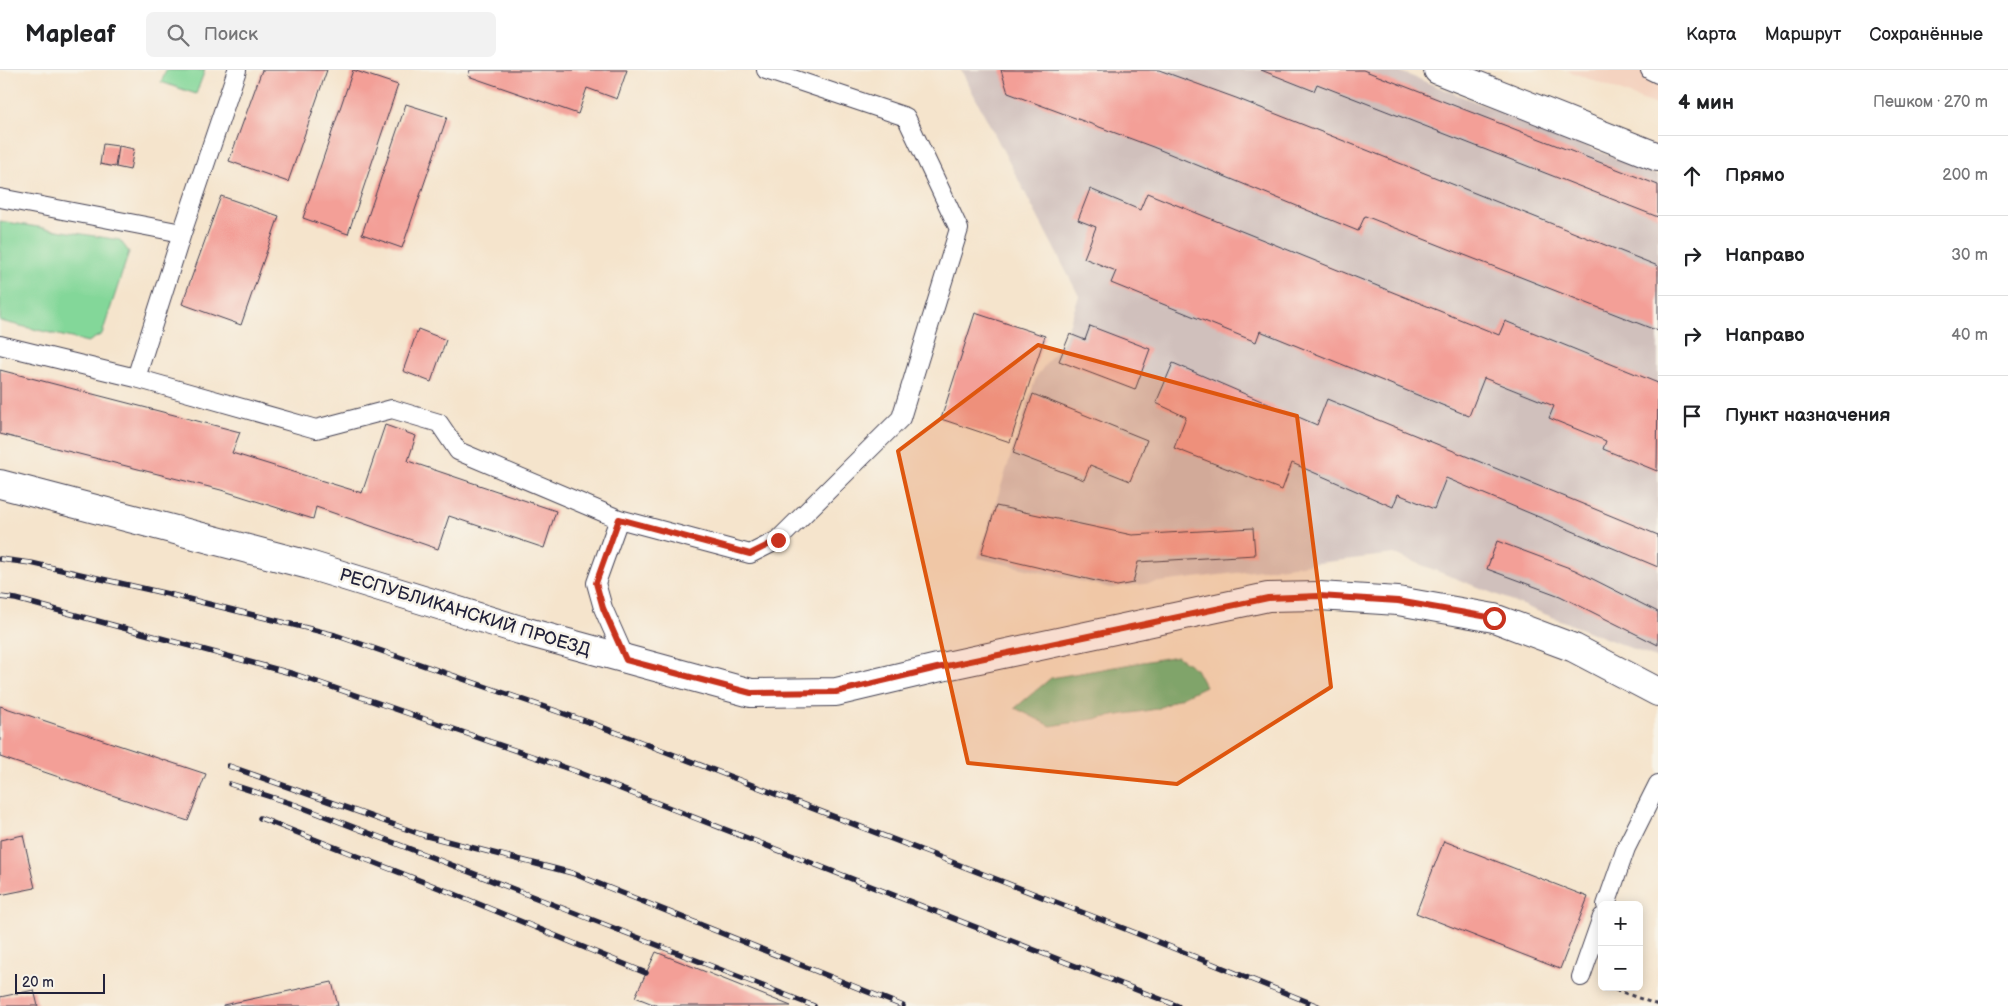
<!DOCTYPE html>
<html lang="ru">
<head>
<meta charset="utf-8">
<style>
  :root { --surface:#fff; --page:#f2f2f2; --text:#202124; --muted:#757577; --line:#e0e0e0 }
  body { margin:0; font-family:"Balsamiq Sans",sans-serif; background:var(--page); color:var(--text) }
  .controls { position:absolute; right:15px; bottom:15px; display:grid; overflow:hidden; border-radius:8px; box-shadow:0 2px 12px #0003 }
  .controls button { width:45px; height:45px; display:grid; place-items:center; padding:0; border:0; border-bottom:1px solid var(--line); background:var(--surface); color:var(--text); font:25px sans-serif }
  .scale { position:absolute; left:15px; bottom:12px; width:90px; box-sizing:border-box; padding-left:5px; border:2px solid #22223b; border-top:0; font-size:14px; line-height:18px; white-space:nowrap; color:#22223b; -webkit-text-stroke:4px #f7f3e8; paint-order:stroke }
  .stop { position:absolute; width:15px; height:15px; margin:-11px; border:4px solid #c8321e; border-radius:50%; background:#fff }
  .stop.end { background:#c8321e; border-color:#fff; box-shadow:0 1px 5px #0008 }
  .list { margin:0; padding:0; list-style:none }
  h2 { display:flex; justify-content:space-between; align-items:center; height:65px; margin:0; padding:0 20px; font-size:21px }
  h2 small { font-size:16px; font-weight:400; color:var(--muted) }
  .list li { display:grid; grid-template-columns:32px 1fr auto; gap:15px; align-items:center; box-sizing:border-box; height:80px; padding:0 20px; border-top:1px solid var(--line) }
  .list b { display:block; font-size:19px; white-space:nowrap }
  .list em { font-size:16px; font-style:normal; color:var(--muted) }
  .icon { flex:none; width:28px; height:28px; fill:none; stroke:currentColor; stroke-width:2; stroke-linecap:round; stroke-linejoin:round }
  .map { position:relative; flex:none; width:1658px; height:936px; overflow:hidden }
  header { display:flex; align-items:center; gap:30px; box-sizing:border-box; height:70px; padding:0 25px; background:var(--surface); border-bottom:1px solid var(--line) }
  header strong { font-size:24px }
  nav { display:flex; gap:28px; margin-inline-start:auto; font-size:18px }
  .search { width:350px; height:45px; background:var(--page); display:flex; align-items:center; gap:12px; box-sizing:border-box; padding:0 18px; border-radius:8px; color:var(--muted); font-size:19px }
  main { display:flex }
  aside { flex:1; background:var(--surface) }
  .map>svg:first-child { display:block }
  .built { fill:#f4d3c0 }
  .industrial { fill:#d0c0bc }
  .green { fill:#83d799; stroke:#527c6a }
  .forest { fill:#6ab881; stroke:#466d5e }
  .building { fill:#f39f97 }
  .lines { fill:none; stroke-linecap:round; stroke-linejoin:round }
  .service-casing { stroke:#423f51; stroke-width:20 }
  .minor-casing { stroke:#423f51; stroke-width:30 }
  .secondary-casing { stroke:#423f51; stroke-width:30 }
  .path { stroke:#423f51; stroke-width:3; stroke-dasharray:4 4; stroke-linecap:butt }
  .service { stroke:#fff; stroke-width:18 }
  .minor { stroke:#fff; stroke-width:28 }
  .secondary { stroke:#fff; stroke-width:28 }
  .rail-casing { stroke:#22223b; stroke-width:5.5 }
  .rail { stroke:#f7f3e8; stroke-width:4; stroke-dasharray:11; stroke-linecap:butt }
  .route { stroke:#c8321e; stroke-width:6 }
  .marked { fill:#de560e; fill-opacity:0.2; stroke:#de560e; stroke-width:4; stroke-linejoin:round }
  .labels { text-anchor:middle; stroke-width:5; stroke-linejoin:round; paint-order:stroke }
  .street-label { font-size:18px; fill:#22223b; stroke:#f7f3e8 }
</style>
</head>
<body>
<header>
<strong>Mapleaf</strong>
<div class="search"><svg class="icon" aria-label="search" viewBox="0 0 24 24"><circle cx="10" cy="10" r="6"/><path d="M15 15l6 6"/></svg>Поиск</div>
<nav><a>Карта</a><a>Маршрут</a><a>Сохранённые</a></nav>
</header>
<main>
<div class="map">
<svg width="1658" height="936" viewBox="0 0 1658 936">
  <rect width="100%" height="100%" fill="#f7f3e8"/>
  <filter id="ink" filterUnits="userSpaceOnUse"><feTurbulence type="fractalNoise" baseFrequency=".02" numOctaves="2"/><feDisplacementMap in="SourceGraphic" scale="10" xChannelSelector="R" yChannelSelector="G"/><feConvolveMatrix kernelMatrix="1 2 1 2 8 2 1 2 1" color-interpolation-filters="sRGB"/></filter>
  <filter id="wash" filterUnits="userSpaceOnUse"><feTurbulence type="fractalNoise" baseFrequency=".0096" numOctaves="4" result="noise"/><feDisplacementMap in="SourceGraphic" scale="20" xChannelSelector="R" yChannelSelector="G"/><feGaussianBlur stdDeviation="1.12" result="paint"/><feColorMatrix in="noise" values="0 0 0 0 0 0 0 0 0 0 0 0 0 0 0 0 0 1.4 0 .05"/><feComposite in="paint" operator="in"/></filter>
  <g filter="url(#wash)">
    <rect width="100%" height="100%" fill="#f5e4cc"/>
    <path class="built" d="M1566 0H1658V36Z"/>
    <path class="industrial" d="M961 0H1396L1658 105V589L1394 484 1111 518 978 488 1036 307 1064 270 1079 226Z"/>
    <path class="green" d="M166 0H205L196 24 161 12Z
      M0 151 120 170 129 182 102 264 88 272 0 251Z"/>
    <path class="forest" d="M1177 586 1196 599 1205 616 1157 639 1051 656 1015 638 1051 608Z"/>
    <g id="blocks">
      <path class="building" d="M262 0H327L288 112 229 91Z
        M353 0 398 15 348 164 303 148Z
        M470 0H627L617 29 587 18 578 44 468 6Z
        M1001 0H1159L1236 28 1658 196V261L1365 146 1358 161 1153 77 1008 23Z
        M1261 0H1363L1658 115V147L1317 14 1314 21Z
        M406 34 447 47 402 178 362 164Z
        M103 74 118 76 115 97 100 94Z
        M119 76 134 79 130 100 116 97Z
        M1090 119 1140 140 1147 123 1499 265 1505 251 1658 313 1657 401 1603 379 1606 371 1549 348 1554 336 1484 308 1469 346 1260 261 1256 272 1111 213 1116 201 1084 188 1096 157 1078 150Z
        M221 126 279 146 241 255 182 234Z
        M975 243 1045 266 1010 372 941 349Z
        M1090 256 1150 279 1135 320 1059 291 1070 264 1085 270Z
        M418 259 446 270 431 312 403 301Z
        M1173 293 1317 355 1327 329 1658 465V497L1446 408 1434 439 1398 424 1393 437 1292 393 1282 420 1174 378 1186 347 1156 333Z
        M0 300 240 362 232 383 362 423 385 355 416 366 408 391 556 441 544 478 449 446 438 479 316 437 313 449 221 420 0 364Z
        M1033 324 1147 370 1130 411 1090 395 1084 410 1013 383Z
        M996 436 1132 465 1253 458 1255 485 1138 492 1133 513 1117 516 981 484Z
        M1497 471 1575 500 1658 542V575L1560 526 1487 499Z
        M0 636 206 704 188 751 0 687Z
        M23 765 35 818 0 825V770Z
        M1444 771 1588 827 1560 899 1416 843Z
        M656 882 791 936H658L635 927Z
        M332 912 338 936H223V935Z
        M34 920 38 936H0V927Z"/>
    </g>
  </g>
  <g filter="url(#ink)">
    <use href="#blocks" fill-opacity="0" stroke="#423f51" stroke-width="1"/>
    <g class="lines">
      <g class="service-casing">
        <path id="service" d="M1650 0 1658 4
          M0 128 182 163 237 0
          M0 275 136 308 316 359 392 339 439 353 458 381 619 449 750 484 778 470 901 348 959 159 906 47 766 0
          M136 308 182 163
          M619 449 596 513 603 538 626 590
          M1606 835 1626 778 1658 714
          M1581 907 1602 847"/>
      </g>
      <g class="minor-casing">
        <path id="minor" d="M1438 0 1658 87"/>
      </g>
      <g class="secondary-casing">
        <path id="secondary" d="M0 414 309 495 520 560 751 623 836 622 937 598 1268 527 1319 526 1398 531 1494 548 1574 578 1658 622"/>
      </g>
      <path class="path" d="M1608 917 1658 935"/>
      <use href="#service" class="service"/>
      <use href="#minor" class="minor"/>
      <use href="#secondary" class="secondary"/>
      <g class="rail-casing">
        <path id="rail" d="M0 489 31 493 168 524 335 565 594 654 1128 860 1318 936
          M0 527 16 529 294 604 575 701 1178 936
          M229 696 423 765 572 803 903 936
          M230 714 296 735 431 787 814 936
          M260 748 452 823 646 903"/>
      </g>
      <use href="#rail" class="rail"/>
    </g>
  </g>
  <g class="lines" filter="url(#ink)">
    <path class="route" d="M778 470 750 484 619 449 596 513 603 538 626 590 751 623 836 622 937 598 1268 528 1319 526 1398 531 1494 548"/>
  </g>
  <path class="marked" d="M1038 275 1297 346 1331 617 1177 714 968 693 898 381Z"/>
  <g class="labels">
    <g class="street-label">
      <text transform="translate(465 542) rotate(17)" y="6">РЕСПУБЛИКАНСКИЙ ПРОЕЗД</text>
    </g>
  </g>
</svg>
<div class="controls">
<button>+</button>
<button>−</button>
</div>
<div class="scale">20 m</div>
<div class="stop" style="left:1494px;top:548px"></div>
<div class="stop end" style="left:778px;top:470px"></div>
</div>
<aside>
<h2>4 мин<small>Пешком · 270 m</small></h2>
<ul class="list">
<li><svg class="icon" aria-label="ahead" viewBox="0 0 24 24"><path d="M12 20V5M6 11l6-6 6 6"/></svg><div><b>Прямо</b></div><em>200 m</em></li>
<li><svg class="icon" aria-label="right" viewBox="0 0 24 24"><path d="M7 20v-9h11M14 6l5 5-5 5"/></svg><div><b>Направо</b></div><em>30 m</em></li>
<li><svg class="icon" aria-label="right" viewBox="0 0 24 24"><path d="M7 20v-9h11M14 6l5 5-5 5"/></svg><div><b>Направо</b></div><em>40 m</em></li>
<li><svg class="icon" aria-label="arrive" viewBox="0 0 24 24"><path d="M6 21V4h12l-3 4 3 4H6"/></svg><div><b>Пункт назначения</b></div></li>
</ul>
</aside>
</main>
</body>
</html>
